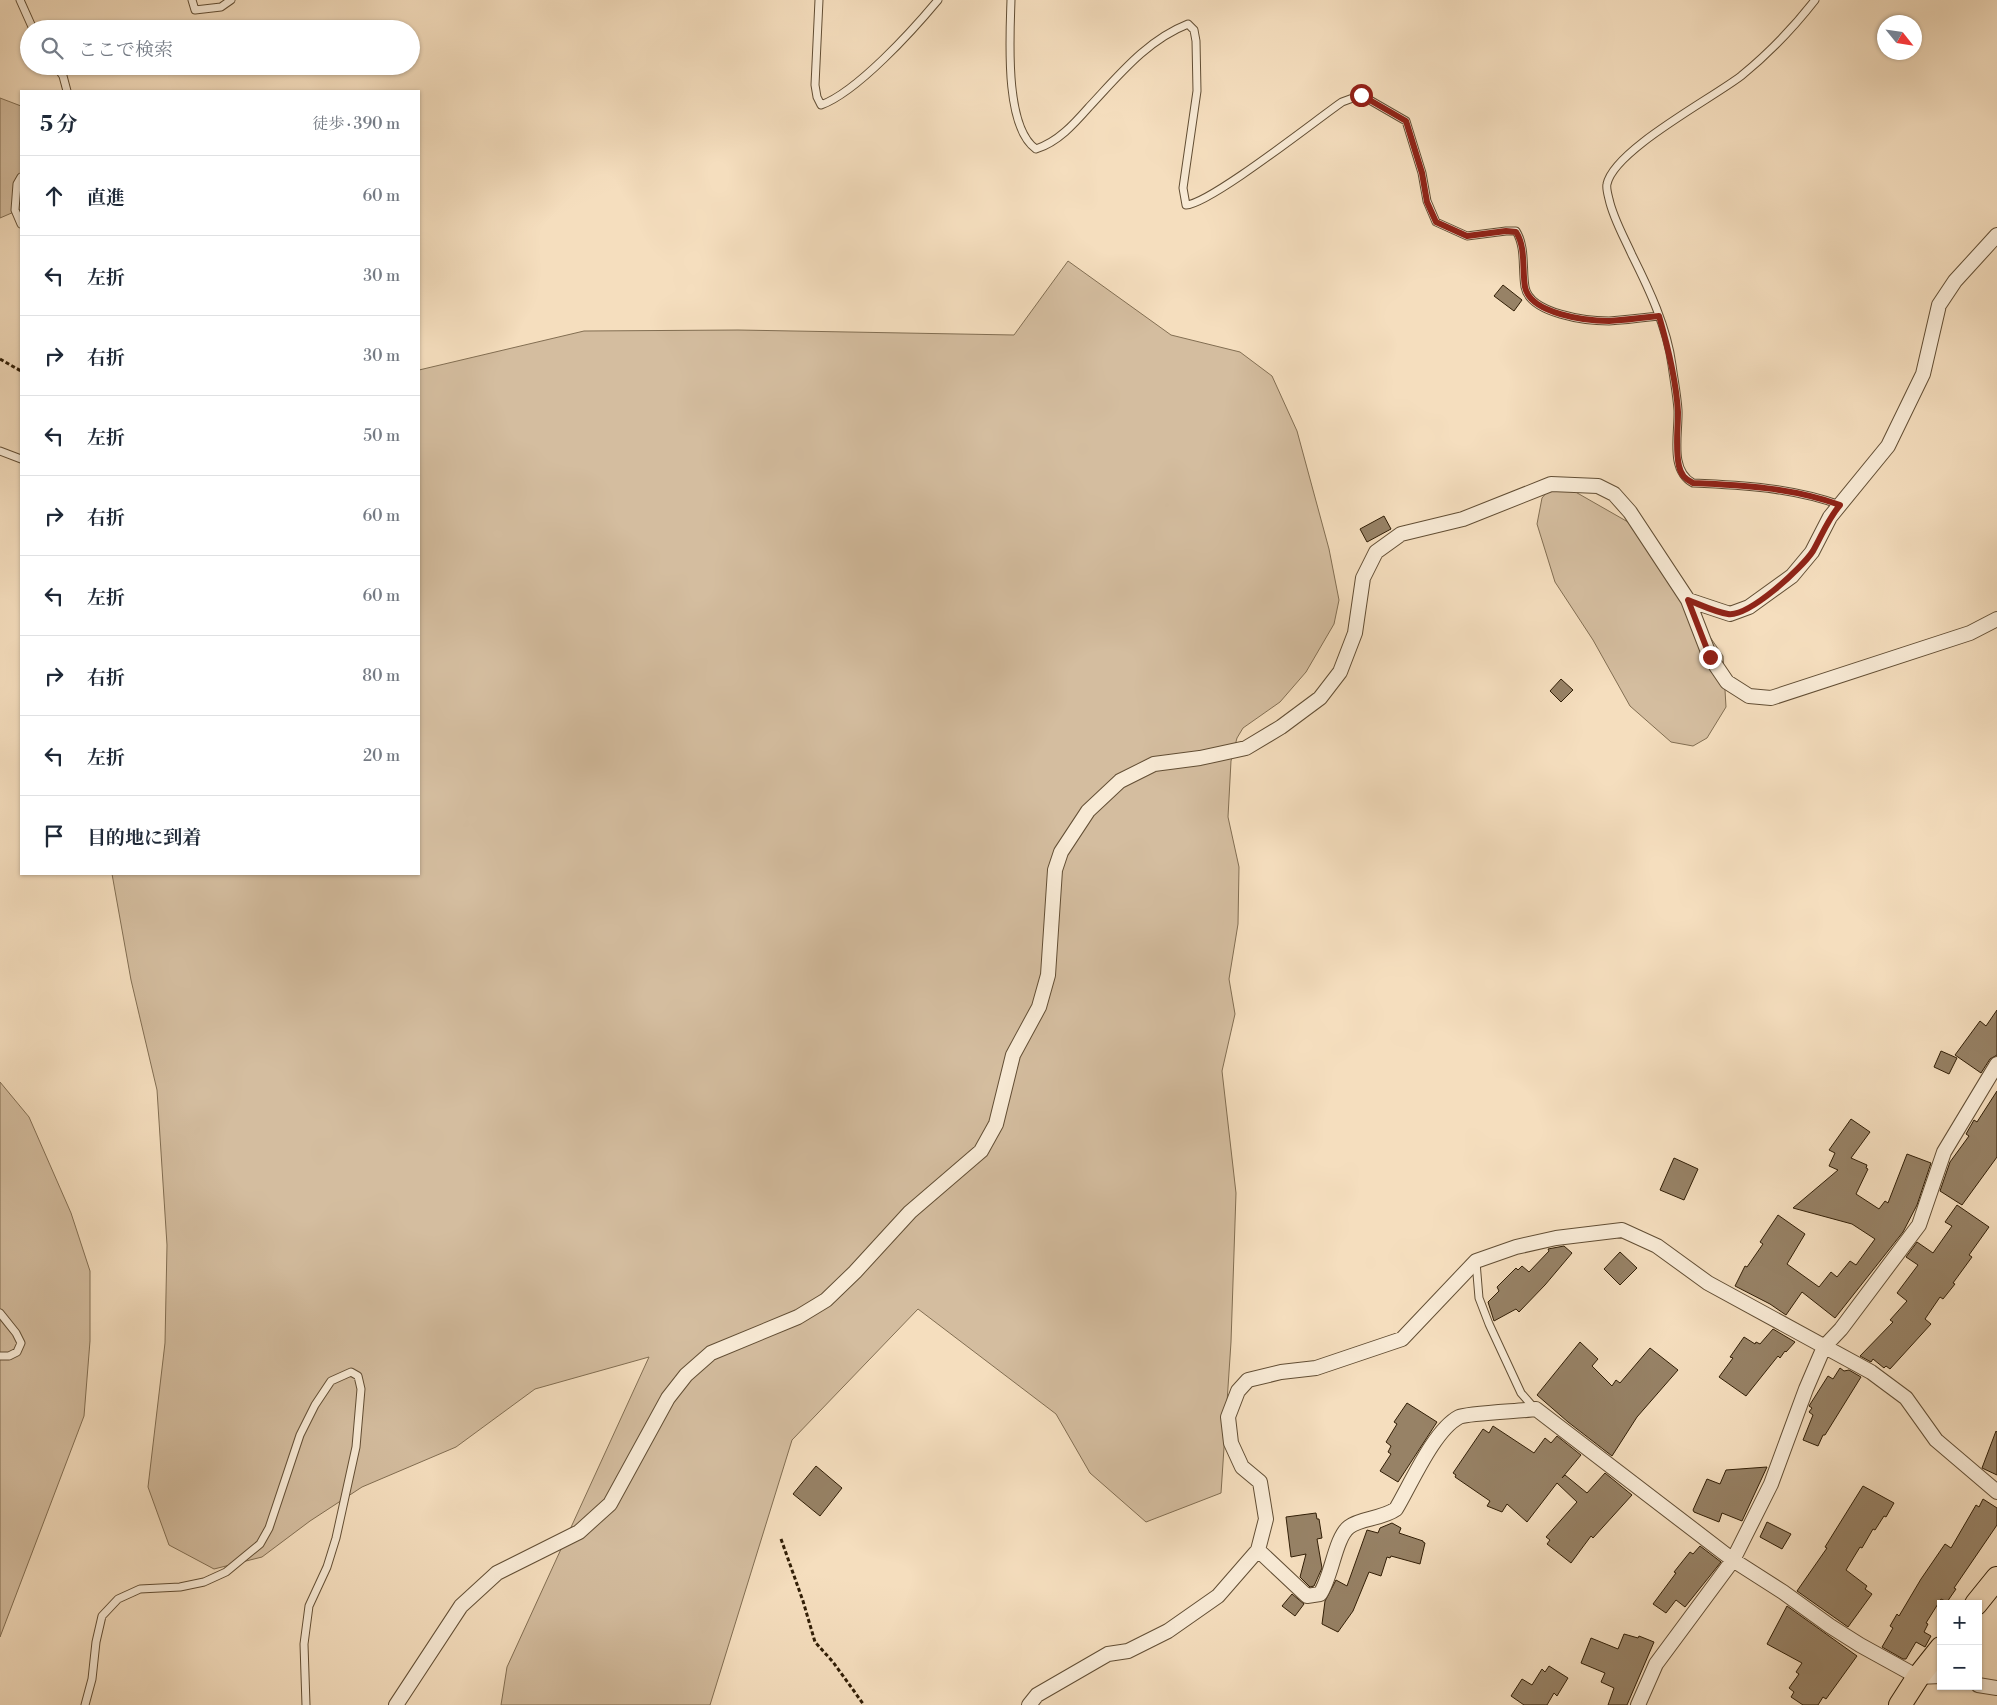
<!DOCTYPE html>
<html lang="ja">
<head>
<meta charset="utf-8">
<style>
  :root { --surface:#fff; --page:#f2f2f3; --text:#1f2937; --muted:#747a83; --line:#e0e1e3 }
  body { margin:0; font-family:"Libre Bodoni","Noto Serif JP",serif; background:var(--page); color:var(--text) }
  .controls { position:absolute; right:15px; bottom:15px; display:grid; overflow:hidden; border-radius:0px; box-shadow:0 1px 4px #0004 }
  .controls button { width:45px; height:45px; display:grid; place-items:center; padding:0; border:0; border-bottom:1px solid var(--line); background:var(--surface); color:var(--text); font:25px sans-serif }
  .compass { position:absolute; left:1877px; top:15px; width:45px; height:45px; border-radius:50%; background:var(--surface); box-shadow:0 1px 4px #0004; rotate:120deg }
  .stop { position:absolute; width:15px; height:15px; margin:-11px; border:4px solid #8f2418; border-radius:50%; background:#fff }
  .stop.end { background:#8f2418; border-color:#fff; box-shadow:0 1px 5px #0008 }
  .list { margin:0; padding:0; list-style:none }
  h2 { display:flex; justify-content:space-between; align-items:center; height:65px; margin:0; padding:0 20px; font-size:21px }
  h2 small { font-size:16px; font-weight:400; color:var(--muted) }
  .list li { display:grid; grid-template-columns:32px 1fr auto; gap:15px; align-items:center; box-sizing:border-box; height:80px; padding:0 20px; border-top:1px solid var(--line) }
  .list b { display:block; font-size:19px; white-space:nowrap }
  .list em { font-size:16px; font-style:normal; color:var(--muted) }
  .icon { flex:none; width:28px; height:28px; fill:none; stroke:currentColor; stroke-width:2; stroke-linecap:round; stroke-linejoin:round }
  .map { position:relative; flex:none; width:1997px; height:1705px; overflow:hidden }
  .search { position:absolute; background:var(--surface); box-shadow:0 1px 4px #0004; left:20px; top:20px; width:400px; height:55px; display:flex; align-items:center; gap:12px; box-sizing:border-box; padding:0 18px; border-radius:28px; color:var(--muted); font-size:19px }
  .panel { position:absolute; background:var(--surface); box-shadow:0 1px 4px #0004; left:20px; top:90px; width:400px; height:785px; border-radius:0px }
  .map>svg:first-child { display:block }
  .green { fill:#d4bd9f; stroke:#826e52 }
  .building { fill:#978266; stroke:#311e06 }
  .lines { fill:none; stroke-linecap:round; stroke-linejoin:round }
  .lane-casing { stroke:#624e34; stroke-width:9 }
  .street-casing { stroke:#624e34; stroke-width:16 }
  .primary-casing { stroke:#311e06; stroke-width:24 }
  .path { stroke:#311e06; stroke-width:3; stroke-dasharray:4 2.5; stroke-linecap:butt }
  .lane { stroke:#f8ead5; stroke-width:7 }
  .street { stroke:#f8ead5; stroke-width:14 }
  .primary { stroke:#f5debe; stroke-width:22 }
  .route { stroke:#8f2418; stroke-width:6 }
</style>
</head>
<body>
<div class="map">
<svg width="1997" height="1705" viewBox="0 0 1997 1705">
  <rect width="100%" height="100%" fill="#f5debe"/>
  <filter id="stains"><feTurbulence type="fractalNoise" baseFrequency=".004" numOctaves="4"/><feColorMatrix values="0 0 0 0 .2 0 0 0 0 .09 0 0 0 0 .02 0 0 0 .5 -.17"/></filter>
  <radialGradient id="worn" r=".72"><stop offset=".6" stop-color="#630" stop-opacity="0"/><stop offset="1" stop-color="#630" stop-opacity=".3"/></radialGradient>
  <path class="green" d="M0 98 21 106V209L0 218Z
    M1068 261 1171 335 1240 352 1272 376 1297 431 1329 549 1339 600 1334 624 1306 672 1280 702 1243 728 1237 738 1231 761 1228 817 1239 867 1238 924 1229 979 1235 1014 1222 1071 1236 1193 1231 1342 1221 1493 1146 1522 1090 1473 1056 1414 918 1309 792 1440 710 1705H501L507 1667 649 1357 535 1389 456 1447 362 1487 310 1521 262 1557 214 1569 169 1545 148 1487 165 1343 167 1245 157 1090 131 980 112 874H419V370L584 331 738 330 1014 335Z
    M1558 482 1628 522 1654 555 1723 656 1726 707 1707 738 1693 746 1671 742 1630 706 1593 640 1555 582 1537 524 1542 498 1552 486Z
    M0 1082 29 1117 71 1213 90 1271V1341L84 1416 0 1637Z"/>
  <path class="building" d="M1503 285 1522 300 1514 311 1494 296Z
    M1384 516 1391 529 1367 542 1360 529Z
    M1561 679 1573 690 1561 702 1550 691Z
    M1997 1010V1055L1990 1059 1981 1073 1955 1055 1980 1021 1986 1026Z
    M1941 1051 1957 1058 1949 1074 1934 1067Z
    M1997 1091V1157L1962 1205 1940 1191 1950 1162 1969 1136 1966 1134 1974 1120 1977 1122Z
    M1851 1119 1870 1132 1851 1158 1867 1165 1866 1168 1868 1169 1856 1194 1879 1209 1885 1201 1888 1203 1907 1154 1931 1163 1917 1205 1903 1232 1835 1318 1802 1292 1786 1315 1770 1304 1735 1286 1745 1266 1747 1267 1763 1244 1760 1242 1778 1215 1805 1234 1787 1264 1819 1287 1831 1272 1837 1277 1850 1261 1856 1265 1875 1239 1852 1224 1793 1208 1838 1170 1829 1166 1835 1153 1829 1150Z
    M1674 1158 1698 1169 1684 1200 1660 1190Z
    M1957 1205 1989 1227 1969 1255 1972 1257 1953 1283 1955 1284 1943 1299 1940 1297 1925 1319 1931 1324 1890 1369 1886 1366 1884 1368 1873 1359 1871 1362 1860 1356 1893 1322 1890 1320 1907 1301 1897 1293 1918 1265 1906 1257 1917 1242 1933 1253 1952 1226 1945 1222Z
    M1564 1246 1572 1253 1545 1285 1519 1312 1516 1309 1494 1321 1488 1302 1499 1291 1497 1287 1516 1268 1518 1270 1522 1266 1529 1272 1549 1251 1548 1249Z
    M1620 1252 1637 1268 1620 1285 1604 1269Z
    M1773 1329 1795 1342 1786 1352 1785 1351 1780 1358 1778 1356 1746 1396 1719 1377 1733 1358 1730 1357 1744 1337 1755 1344 1756 1342 1760 1344Z
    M1580 1342 1598 1359 1592 1366 1612 1386 1616 1380 1620 1383 1650 1348 1678 1370 1637 1417 1612 1456 1568 1422 1537 1395Z
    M1840 1368 1844 1371 1849 1370 1861 1377 1825 1435H1823L1818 1446 1803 1440 1813 1415 1809 1412 1812 1408 1809 1406 1828 1376 1833 1379Z
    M1407 1403 1437 1422 1398 1482 1380 1471 1391 1454 1388 1452 1391 1446 1386 1442 1397 1424 1394 1422Z
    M1493 1426 1534 1453 1545 1438 1551 1443 1557 1436 1581 1455 1562 1478 1565 1475 1587 1493 1605 1473 1632 1495 1593 1538 1591 1536 1571 1563 1547 1544 1550 1540 1546 1537 1577 1502 1557 1483 1527 1522 1507 1504 1502 1512 1487 1506 1490 1501 1455 1477 1456 1475 1453 1473 1483 1429 1489 1433Z
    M1996 1431 1997 1432V1475L1982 1468Z
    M816 1466 842 1488 820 1516 793 1494Z
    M1767 1467 1742 1521 1722 1513 1719 1522 1694 1512 1693 1510 1707 1479 1720 1484 1726 1470Z
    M1863 1486 1894 1503 1886 1517 1884 1516 1875 1530 1873 1529 1862 1548 1860 1547 1846 1570 1867 1586 1865 1589 1872 1594 1848 1627 1797 1591 1827 1548 1825 1547Z
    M1983 1499 1997 1508V1525L1954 1588 1956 1589 1947 1602 1941 1599 1926 1623 1928 1624 1924 1632 1931 1636 1925 1647 1916 1642 1906 1659H1903L1882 1647 1893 1628 1890 1626 1897 1614 1899 1616 1921 1579 1945 1544 1951 1548 1976 1505 1979 1507Z
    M1316 1513 1317 1519H1319L1322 1538 1317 1539 1322 1568 1314 1586 1310 1587 1300 1577 1306 1554 1291 1557 1286 1517Z
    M1767 1522 1791 1534 1782 1549 1760 1537Z
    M1392 1523 1401 1528 1399 1533 1423 1541V1542L1425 1543 1420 1564 1391 1556 1390 1558 1387 1557 1381 1576 1369 1572 1353 1611 1338 1632 1322 1624 1325 1601 1336 1580 1347 1586 1367 1530 1378 1533 1380 1528Z
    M1700 1546 1721 1562 1685 1607 1676 1600 1666 1613 1653 1604 1676 1573 1674 1572 1690 1552 1693 1554Z
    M1292 1594 1304 1604 1295 1616 1282 1606Z
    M1787 1606 1857 1656 1826 1699 1823 1697 1818 1705H1803L1791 1697 1794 1692 1789 1688 1799 1674 1796 1672 1802 1663 1767 1644Z
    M1624 1634 1638 1638 1639 1636 1654 1642 1627 1705H1608L1614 1688 1601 1682 1605 1673 1581 1663 1591 1638 1618 1649Z
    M1549 1666 1568 1678 1557 1696 1554 1693 1547 1705H1524L1511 1696 1522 1679 1532 1685 1542 1669 1545 1672Z"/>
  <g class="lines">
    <g class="lane-casing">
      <path id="lane" d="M20 0 33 29
        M192 0 195 10 221 7 231 0
        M819 0 815 85 817 97 821 105C857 92 913 30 938 0
        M1011 0C1010 35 1004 127 1036 149 1058 142 1074 124 1089 107 1119 75 1147 40 1188 24L1194 30 1196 41 1197 91 1183 188 1186 205C1210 204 1316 120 1342 102L1361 95 1406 121 1422 173 1427 201 1436 222 1467 236 1506 231H1516C1526 247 1522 269 1525 287 1530 314 1587 321 1609 321 1626 320 1642 318 1659 316
        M1815 0C1794 27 1768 54 1741 76 1711 99 1614 150 1607 184 1606 188 1608 195 1609 199 1613 218 1624 237 1632 255 1649 289 1667 327 1672 365 1674 380 1677 395 1678 410 1679 434 1669 470 1693 483 1743 485 1793 488 1840 505
        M56 66 63 76 67 91
        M21 177 17 184 15 210 21 224
        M0 451 21 459
        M1476 1262 1479 1298 1489 1324 1521 1393 1535 1409
        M0 1313 16 1333 21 1343 17 1352 9 1356H0
        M85 1705 92 1679 96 1642 102 1616 118 1599 140 1589 180 1587 204 1582 226 1572 260 1544 269 1528 300 1435 315 1405 331 1381 351 1372 358 1376 361 1389 356 1447 336 1538 327 1567 309 1606 304 1644 306 1705"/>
    </g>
    <g class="street-casing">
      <path id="street" d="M1688 600 1730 614 1749 607 1792 576 1812 552 1830 517 1888 446 1923 374 1939 305 1955 281 1997 235
        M1258 1550 1307 1596 1320 1594C1332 1576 1335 1538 1349 1527 1360 1518 1382 1519 1396 1509 1411 1484 1434 1430 1459 1417 1467 1413 1522 1411 1536 1409L1733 1560 1783 1592 1830 1626 1860 1645 1918 1677 1941 1676
        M1978 1685 1997 1688
        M396 1705 461 1606 497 1573 579 1532 610 1504 668 1398 686 1375 711 1353 798 1317 826 1300 855 1272 910 1212 981 1151 996 1124 1013 1055 1039 1007 1048 975 1055 870 1061 852 1088 811 1120 781 1154 764 1200 758 1246 748 1281 727 1320 698 1340 672 1355 633 1363 578 1376 552 1401 534 1463 519 1551 484 1598 486 1614 494 1630 512 1688 600 1710 657 1727 682 1749 696 1771 698 1970 633 1997 619
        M1029 1705 1037 1695 1108 1654 1128 1651 1168 1631 1218 1596 1258 1550 1266 1519 1260 1482 1242 1467 1231 1443 1228 1417 1238 1391 1248 1380 1281 1372 1316 1368 1402 1339 1476 1261 1516 1247 1556 1238 1622 1230 1657 1246 1708 1283 1871 1372 1906 1398 1936 1440 1997 1492
        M1638 1705 1656 1664 1733 1560 1771 1484 1806 1389 1824 1347 1841 1329 1919 1225 1944 1152 1997 1064"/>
    </g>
    <g class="primary-casing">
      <path id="primary" d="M1976 1604 1997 1578
        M1900 1705 1918 1677 1941 1648"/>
    </g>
    <path class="path" d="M0 359 21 371
      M781 1539 803 1601 815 1642 833 1662 864 1705"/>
    <use href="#lane" class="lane"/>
    <use href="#street" class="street"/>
    <use href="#primary" class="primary"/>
  </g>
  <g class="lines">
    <path class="route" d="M1361 95 1406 121 1422 173 1427 202 1436 222 1467 236 1506 231 1516 232C1526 247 1522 269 1525 287 1530 314 1587 321 1609 321 1626 320 1642 318 1659 316 1668 347 1676 379 1678 412 1678 430 1675 448 1679 466 1681 475 1685 479 1693 483 1743 485 1793 488 1840 505 1828 519 1822 535 1813 551 1802 568 1749 617 1728 614 1715 612 1701 605 1688 600L1710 657"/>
  </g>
  <rect width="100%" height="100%" filter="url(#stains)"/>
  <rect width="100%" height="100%" fill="url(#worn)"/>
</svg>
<div class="controls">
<button>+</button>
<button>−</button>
</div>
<svg class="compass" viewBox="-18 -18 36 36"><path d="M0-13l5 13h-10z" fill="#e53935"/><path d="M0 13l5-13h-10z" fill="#747a83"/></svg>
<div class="stop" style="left:1361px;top:95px"></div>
<div class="stop end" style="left:1710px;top:657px"></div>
<div class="search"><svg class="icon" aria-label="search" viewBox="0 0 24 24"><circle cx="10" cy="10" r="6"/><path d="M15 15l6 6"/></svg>ここで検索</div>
<section class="panel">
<h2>5 分<small>徒歩 · 390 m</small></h2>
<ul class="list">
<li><svg class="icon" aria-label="ahead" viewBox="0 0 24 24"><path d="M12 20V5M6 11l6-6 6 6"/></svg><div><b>直進</b></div><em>60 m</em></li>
<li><svg class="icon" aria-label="left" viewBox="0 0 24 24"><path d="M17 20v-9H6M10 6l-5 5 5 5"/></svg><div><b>左折</b></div><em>30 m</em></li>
<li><svg class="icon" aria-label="right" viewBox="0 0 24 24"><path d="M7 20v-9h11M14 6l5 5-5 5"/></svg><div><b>右折</b></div><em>30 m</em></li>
<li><svg class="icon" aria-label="left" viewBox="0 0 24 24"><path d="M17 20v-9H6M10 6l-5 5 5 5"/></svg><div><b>左折</b></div><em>50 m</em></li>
<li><svg class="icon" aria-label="right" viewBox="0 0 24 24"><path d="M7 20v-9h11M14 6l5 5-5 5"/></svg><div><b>右折</b></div><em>60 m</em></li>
<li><svg class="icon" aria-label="left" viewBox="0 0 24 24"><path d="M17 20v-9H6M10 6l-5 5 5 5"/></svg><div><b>左折</b></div><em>60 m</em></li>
<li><svg class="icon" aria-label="right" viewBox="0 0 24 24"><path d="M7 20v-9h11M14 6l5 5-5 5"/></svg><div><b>右折</b></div><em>80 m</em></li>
<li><svg class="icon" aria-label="left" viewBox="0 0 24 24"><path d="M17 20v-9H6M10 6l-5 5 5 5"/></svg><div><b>左折</b></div><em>20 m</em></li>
<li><svg class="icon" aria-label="arrive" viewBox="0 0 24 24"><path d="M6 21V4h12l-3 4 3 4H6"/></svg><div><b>目的地に到着</b></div></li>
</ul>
</section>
</div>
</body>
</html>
